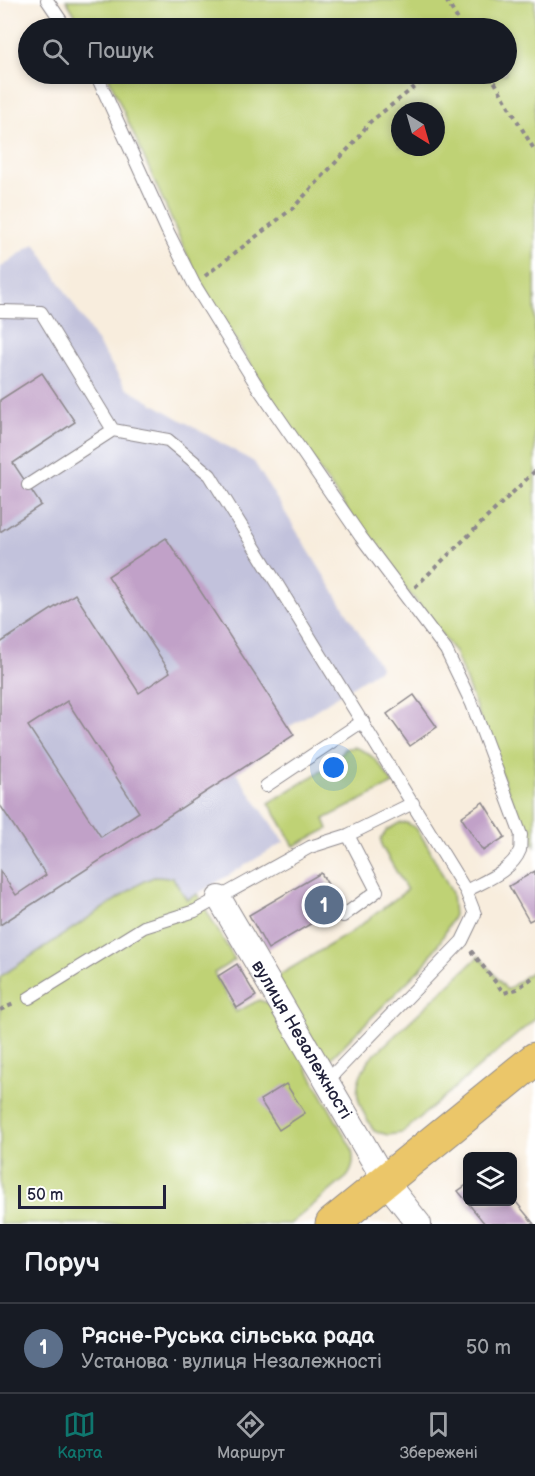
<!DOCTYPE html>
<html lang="uk">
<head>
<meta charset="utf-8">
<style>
  :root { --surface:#171b24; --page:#20242c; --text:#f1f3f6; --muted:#9ea1a6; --line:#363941; --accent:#0f766e }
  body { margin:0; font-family:"Balsamiq Sans",sans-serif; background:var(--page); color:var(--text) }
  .controls { position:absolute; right:18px; bottom:18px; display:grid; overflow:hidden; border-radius:9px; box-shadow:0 3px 9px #0003 }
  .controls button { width:54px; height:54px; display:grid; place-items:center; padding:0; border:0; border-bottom:2px solid var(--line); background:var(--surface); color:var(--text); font:30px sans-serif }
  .compass { position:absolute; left:391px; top:102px; width:54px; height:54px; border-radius:50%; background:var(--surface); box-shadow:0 3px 9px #0003; rotate:143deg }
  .scale { position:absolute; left:18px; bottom:15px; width:148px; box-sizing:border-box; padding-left:6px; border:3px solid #22223b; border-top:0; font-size:16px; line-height:21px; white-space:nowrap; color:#22223b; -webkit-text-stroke:4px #fff; paint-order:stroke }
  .you { position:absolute; left:334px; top:768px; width:21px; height:21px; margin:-15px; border:4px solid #fff; border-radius:50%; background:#1a73e8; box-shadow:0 0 0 9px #1a73e833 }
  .badge { display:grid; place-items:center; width:39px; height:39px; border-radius:50%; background:var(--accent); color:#fff; font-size:20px; font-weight:700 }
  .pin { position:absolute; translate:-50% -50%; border:3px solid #fff; box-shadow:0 2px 6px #0006 }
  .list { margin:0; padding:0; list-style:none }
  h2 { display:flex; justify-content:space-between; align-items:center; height:78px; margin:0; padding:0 24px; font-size:26px }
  h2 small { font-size:20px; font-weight:400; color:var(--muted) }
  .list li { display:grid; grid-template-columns:39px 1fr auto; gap:18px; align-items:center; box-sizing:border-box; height:90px; padding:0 24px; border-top:2px solid var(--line) }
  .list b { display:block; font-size:22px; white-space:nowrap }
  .list p { margin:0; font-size:20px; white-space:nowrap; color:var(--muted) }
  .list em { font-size:20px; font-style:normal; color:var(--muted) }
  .icon { flex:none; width:33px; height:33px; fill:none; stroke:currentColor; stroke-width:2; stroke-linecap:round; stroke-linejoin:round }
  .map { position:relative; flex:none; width:535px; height:1224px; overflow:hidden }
  .search { position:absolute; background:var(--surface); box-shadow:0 3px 9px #0003; left:18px; right:18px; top:18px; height:66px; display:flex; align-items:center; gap:15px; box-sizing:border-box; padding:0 21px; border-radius:33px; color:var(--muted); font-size:22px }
  .sheet { height:168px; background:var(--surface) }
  nav { display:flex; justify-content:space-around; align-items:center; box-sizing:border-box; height:84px; border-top:2px solid var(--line); background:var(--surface); font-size:16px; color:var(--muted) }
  nav a { display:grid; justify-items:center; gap:3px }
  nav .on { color:var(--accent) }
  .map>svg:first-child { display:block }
  .industrial { fill:#c2c2dc }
  .green { fill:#bfd275; stroke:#707a58; stroke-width:1.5; fill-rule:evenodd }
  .building { fill:#c1a1c8; fill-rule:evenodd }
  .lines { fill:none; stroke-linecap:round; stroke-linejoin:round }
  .lane-casing { stroke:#8d888c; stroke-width:14 }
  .street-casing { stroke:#8d888c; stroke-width:26 }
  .primary-casing { stroke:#8d888c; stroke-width:35 }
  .path { stroke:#8d888c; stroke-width:4; stroke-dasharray:4.5 4.5; stroke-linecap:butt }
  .lane { stroke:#fff; stroke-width:12 }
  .street { stroke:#fff; stroke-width:24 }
  .primary { stroke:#ebc669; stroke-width:33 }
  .labels { text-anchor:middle; stroke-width:5; stroke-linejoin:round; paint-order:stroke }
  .street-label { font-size:18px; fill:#22223b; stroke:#fff }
</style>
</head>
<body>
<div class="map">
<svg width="535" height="1224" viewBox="0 0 535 1224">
  <rect width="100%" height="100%" fill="#fff"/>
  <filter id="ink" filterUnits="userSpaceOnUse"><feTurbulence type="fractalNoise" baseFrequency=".0167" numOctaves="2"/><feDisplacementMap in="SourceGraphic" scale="12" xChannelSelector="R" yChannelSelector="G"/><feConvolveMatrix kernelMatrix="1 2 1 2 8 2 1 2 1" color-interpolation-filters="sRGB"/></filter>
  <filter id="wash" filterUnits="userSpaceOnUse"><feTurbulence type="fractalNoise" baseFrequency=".008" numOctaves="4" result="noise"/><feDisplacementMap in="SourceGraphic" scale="24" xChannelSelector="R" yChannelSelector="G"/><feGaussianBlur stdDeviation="1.35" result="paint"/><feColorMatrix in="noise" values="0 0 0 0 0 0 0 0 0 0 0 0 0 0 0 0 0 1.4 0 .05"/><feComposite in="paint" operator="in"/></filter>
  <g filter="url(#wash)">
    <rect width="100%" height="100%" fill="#f8eddd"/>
    <path class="industrial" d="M35 243 126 388 254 462 381 668 289 727 294 735 236 773 284 842 187 900 154 877 144 881 0 977V268Z"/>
    <path class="green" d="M66 0H535V847L517 815 455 652 416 601 382 561 279 411 197 277 107 74H506V28H83ZM400 111H436V147H400Z
      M354 747C375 754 381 766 393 784L324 819 328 829 294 846 269 803 337 761 344 749Z
      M399 823H407L416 828 427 845 452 893 454 915 441 940 424 965 325 1064 276 977 350 933 407 890 382 847 381 839 387 830Z
      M154 877 173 878 187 900 197 894 235 960 214 973 236 1012 259 1000 271 1004 352 1149C354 1160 354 1168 347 1177L290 1224H0V977L144 881Z
      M479 956 507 990 535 969V1019L402 1133 388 1135 374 1131C357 1104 349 1087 370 1059Z"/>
    <g id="blocks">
      <path class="building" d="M42 373 75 422 13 463 41 505 0 532V400Z
        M166 538 294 735 0 925V871L16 895 46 875 0 805V643L75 594 139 693 170 672 108 576ZM67 701 139 812 101 837 28 726Z
        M414 695 437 727 410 746 387 714Z
        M483 802 505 837 483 851 461 817Z
        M535 871V918L529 921 509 886Z
        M321 873 341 906 268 949 249 915Z
        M237 964 256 996 237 1008 218 976Z
        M286 1084 305 1113 279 1130 260 1100Z
        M468 1184V1202H512V1197L534 1224H485L458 1191Z"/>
    </g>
  </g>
  <g filter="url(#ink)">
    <use href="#blocks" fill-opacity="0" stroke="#8d888c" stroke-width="1.5"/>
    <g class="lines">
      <g class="lane-casing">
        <path id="lane" d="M47 0 66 28
          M96 74 167 230 194 284 259 389 361 537 446 650 472 704 521 835C520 840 521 846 520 850 512 871 484 881 466 891
          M0 311 41 312 113 430
          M28 485 113 430 168 440 210 475 466 891 475 914 462 941 326 1082
          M266 786 363 721
          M343 916 377 891 348 835
          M29 998 144 927 195 911 310 847 348 835 413 803"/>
      </g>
      <g class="street-casing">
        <g id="street">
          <path id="s1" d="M219 898 385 1181 419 1224"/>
        </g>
      </g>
      <g class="primary-casing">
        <path id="primary" d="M332 1224 535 1059"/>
      </g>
      <path class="path" d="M446 0 463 28
        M490 74 535 151
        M205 276 293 208 351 146 370 122 431 74
        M415 587 535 471
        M471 951 504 993 517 989 535 976
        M0 1010 16 1003"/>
      <use href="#lane" class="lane"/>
      <use href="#street" class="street"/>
      <use href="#primary" class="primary"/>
    </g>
  </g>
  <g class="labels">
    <g class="street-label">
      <text dy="6" stroke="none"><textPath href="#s1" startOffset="164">вулиця Незалежності</textPath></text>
    </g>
  </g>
</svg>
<div class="controls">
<button><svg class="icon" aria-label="layers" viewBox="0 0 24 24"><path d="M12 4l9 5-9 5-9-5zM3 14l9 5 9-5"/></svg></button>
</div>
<svg class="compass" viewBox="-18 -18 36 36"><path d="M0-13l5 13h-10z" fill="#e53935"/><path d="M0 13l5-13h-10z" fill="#9ea1a6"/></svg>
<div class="scale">50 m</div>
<div class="you"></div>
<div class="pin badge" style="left:324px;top:905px;background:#5c6f8a">1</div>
<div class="search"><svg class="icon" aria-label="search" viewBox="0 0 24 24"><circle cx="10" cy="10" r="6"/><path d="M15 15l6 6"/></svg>Пошук</div>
</div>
<section class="sheet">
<h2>Поруч<small></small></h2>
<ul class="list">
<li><span class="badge" style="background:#5c6f8a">1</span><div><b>Рясне-Руська сільська рада</b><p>Установа · вулиця Незалежності</p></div><em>50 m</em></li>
</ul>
</section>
<nav>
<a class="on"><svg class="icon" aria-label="map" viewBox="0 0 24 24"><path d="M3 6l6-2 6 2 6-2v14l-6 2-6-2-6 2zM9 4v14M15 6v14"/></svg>Карта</a>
<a><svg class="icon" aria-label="directions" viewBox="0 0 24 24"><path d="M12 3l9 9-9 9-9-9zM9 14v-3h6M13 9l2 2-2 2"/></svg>Маршрут</a>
<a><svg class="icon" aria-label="saved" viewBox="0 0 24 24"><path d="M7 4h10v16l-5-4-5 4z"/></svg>Збережені</a>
</nav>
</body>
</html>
